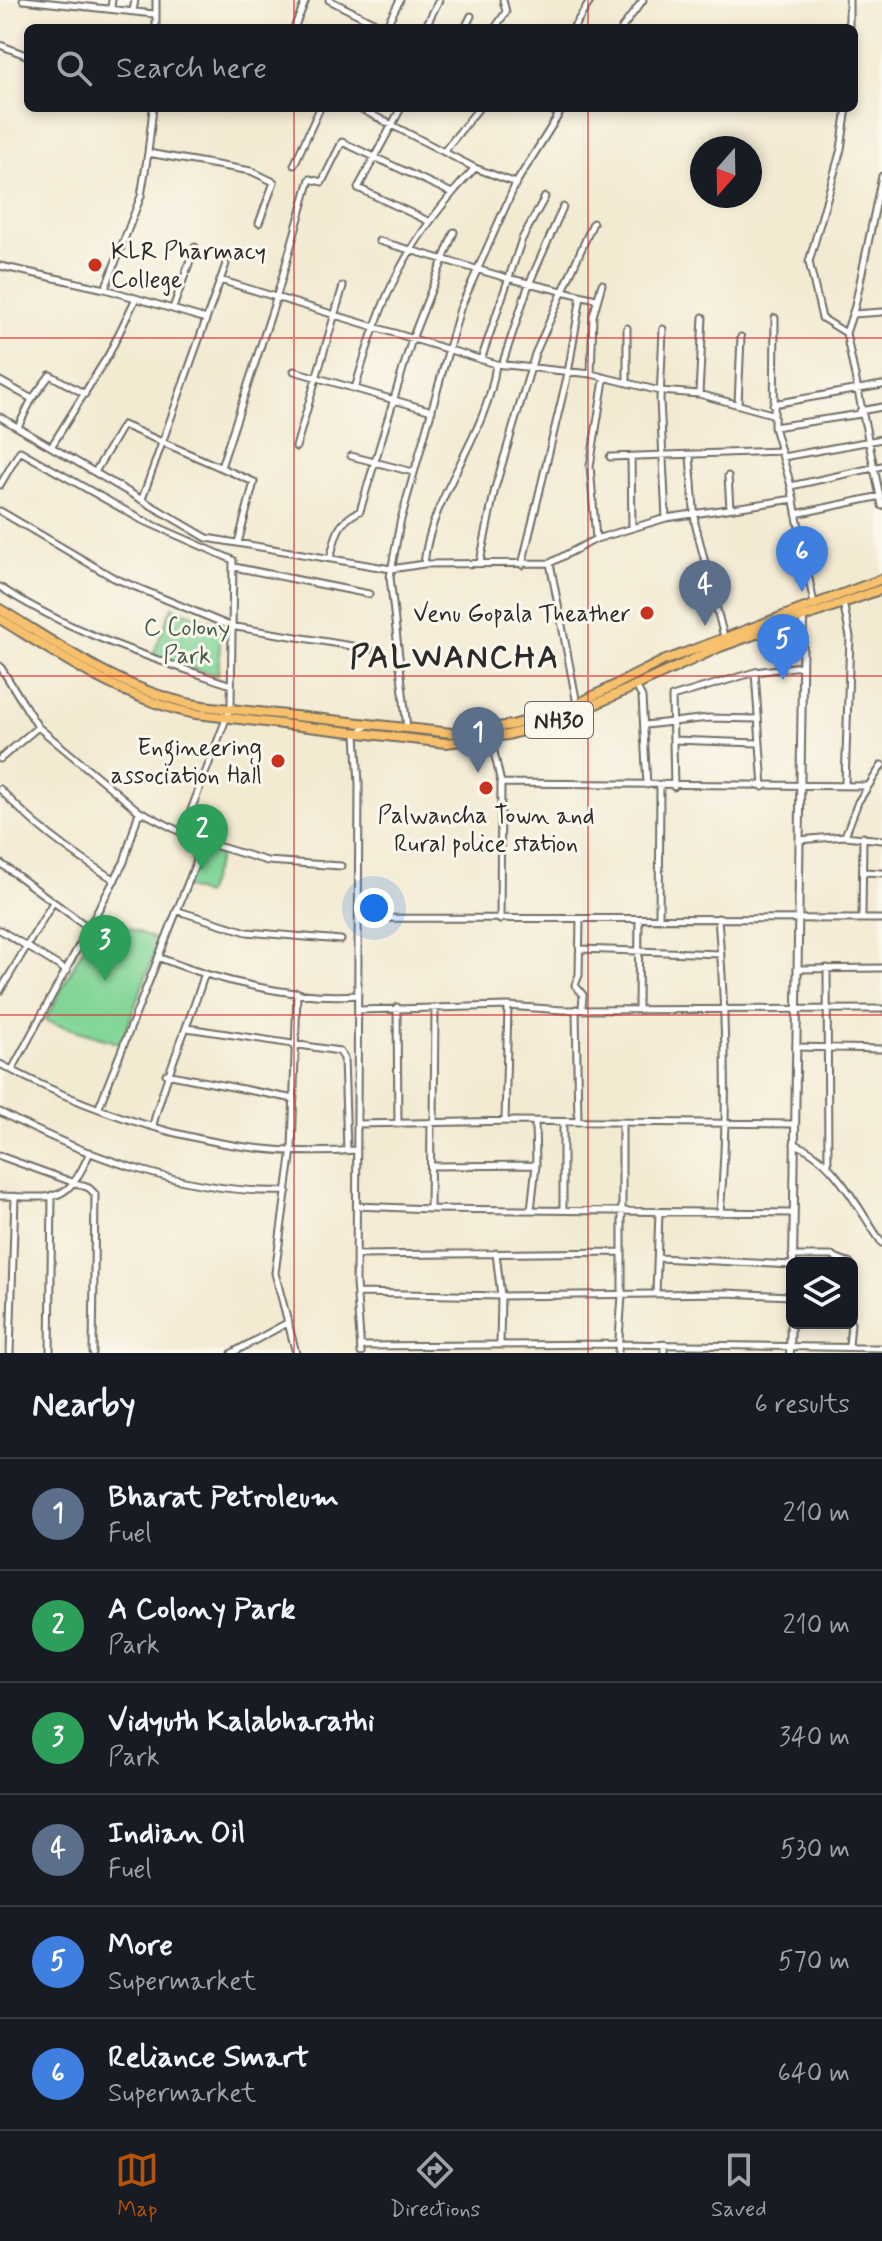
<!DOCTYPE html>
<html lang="en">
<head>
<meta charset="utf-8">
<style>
  :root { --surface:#171b24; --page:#20242c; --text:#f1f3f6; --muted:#9ea1a6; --line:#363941; --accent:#b45309 }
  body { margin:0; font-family:Mynerve,sans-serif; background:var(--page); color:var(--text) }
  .controls { position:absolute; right:24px; bottom:24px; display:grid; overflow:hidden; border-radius:12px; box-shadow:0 4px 12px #0003 }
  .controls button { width:72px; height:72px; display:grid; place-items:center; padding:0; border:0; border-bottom:2px solid var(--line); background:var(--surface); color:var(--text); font:40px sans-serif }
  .compass { position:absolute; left:690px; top:136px; width:72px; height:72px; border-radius:50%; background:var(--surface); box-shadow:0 4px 12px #0003; rotate:200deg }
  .you { position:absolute; left:374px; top:908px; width:28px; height:28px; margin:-20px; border:6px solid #fff; border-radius:50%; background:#1a73e8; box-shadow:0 0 0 12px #1a73e833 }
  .badge { display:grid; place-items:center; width:52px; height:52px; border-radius:50%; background:var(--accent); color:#fff; font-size:26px; font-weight:700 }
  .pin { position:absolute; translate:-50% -66px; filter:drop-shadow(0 2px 4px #0008) }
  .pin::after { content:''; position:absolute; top:42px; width:28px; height:24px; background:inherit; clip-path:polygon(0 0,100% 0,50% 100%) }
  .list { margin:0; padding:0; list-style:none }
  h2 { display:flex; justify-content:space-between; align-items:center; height:104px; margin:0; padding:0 32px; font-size:34px }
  h2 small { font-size:26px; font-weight:400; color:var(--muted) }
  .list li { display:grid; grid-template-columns:52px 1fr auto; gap:24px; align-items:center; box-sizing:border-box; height:112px; padding:0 32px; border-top:2px solid var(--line) }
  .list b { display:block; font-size:30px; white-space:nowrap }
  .list p { margin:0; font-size:26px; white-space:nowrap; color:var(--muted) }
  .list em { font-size:26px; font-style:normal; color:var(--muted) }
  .icon { flex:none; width:44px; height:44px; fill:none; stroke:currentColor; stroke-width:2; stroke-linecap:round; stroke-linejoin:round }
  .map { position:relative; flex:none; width:882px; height:1353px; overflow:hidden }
  .search { position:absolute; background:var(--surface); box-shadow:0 4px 12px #0003; left:24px; right:24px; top:24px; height:88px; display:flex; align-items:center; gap:20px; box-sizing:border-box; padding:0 28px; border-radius:12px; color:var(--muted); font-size:30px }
  .sheet { height:776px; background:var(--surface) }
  nav { display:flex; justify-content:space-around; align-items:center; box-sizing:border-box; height:112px; border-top:2px solid var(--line); background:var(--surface); font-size:22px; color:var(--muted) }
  nav a { display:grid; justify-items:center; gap:4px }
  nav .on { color:var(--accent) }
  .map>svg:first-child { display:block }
  .green { fill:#82d597; stroke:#568061; stroke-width:2 }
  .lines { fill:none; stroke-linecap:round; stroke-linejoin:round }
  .minor-casing { stroke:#716e65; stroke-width:9 }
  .tertiary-casing { stroke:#716e65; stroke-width:10 }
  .trunk-casing { stroke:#716e65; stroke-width:12 }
  .minor { stroke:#fff; stroke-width:5 }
  .tertiary { stroke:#fff; stroke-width:6 }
  .trunk { stroke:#f7c06c; stroke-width:8 }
  .grid { fill:none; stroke:#d62828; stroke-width:2; stroke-opacity:0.55 }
  .poi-dot { fill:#c8321e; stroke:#fbf7ec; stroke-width:3 }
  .labels { text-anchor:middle; stroke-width:6; stroke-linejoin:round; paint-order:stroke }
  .shield { fill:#fbf7ec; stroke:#696865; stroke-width:2 }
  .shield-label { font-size:22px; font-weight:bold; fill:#2b2b2b }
  .poi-label { font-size:24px; fill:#2b2b2b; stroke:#fbf7ec; text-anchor:end }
  .park-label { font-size:24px; fill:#455e4b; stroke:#fbf7ec }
  .district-label { font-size:32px; font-weight:bold; letter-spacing:2px; fill:#2b2b2b; stroke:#fbf7ec }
</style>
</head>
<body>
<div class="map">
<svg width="882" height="1353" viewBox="0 0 882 1353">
  <rect width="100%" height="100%" fill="#fbf7ec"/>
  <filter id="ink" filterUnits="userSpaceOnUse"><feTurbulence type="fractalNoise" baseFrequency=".0125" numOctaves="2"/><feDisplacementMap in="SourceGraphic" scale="16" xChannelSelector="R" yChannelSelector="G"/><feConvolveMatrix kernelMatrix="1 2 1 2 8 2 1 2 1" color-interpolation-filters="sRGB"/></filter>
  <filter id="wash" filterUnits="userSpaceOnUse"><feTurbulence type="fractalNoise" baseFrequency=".006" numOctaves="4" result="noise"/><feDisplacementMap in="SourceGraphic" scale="32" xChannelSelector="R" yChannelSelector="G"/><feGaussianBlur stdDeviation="1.8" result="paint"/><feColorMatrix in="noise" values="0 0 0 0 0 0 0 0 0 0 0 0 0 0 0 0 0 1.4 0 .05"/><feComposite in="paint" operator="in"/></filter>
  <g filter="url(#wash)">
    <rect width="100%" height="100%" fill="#f3ead2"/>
    <path class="green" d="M172 607 221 626 218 676 152 657Z
      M200 845 221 853 205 895 184 887Z
      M100 915 159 941 121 1044 45 1021Z"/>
  </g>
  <g filter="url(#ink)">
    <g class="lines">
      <g class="minor-casing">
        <path id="minor" d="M23 0 154 14
          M156 0V28
          M329 0 385 28 400 0
          M111 8 112 0
          M133 11 135 0
          M294 28 306 0
          M425 28 439 0
          M465 28 471 16
          M495 28 506 12 503 0
          M573 28 591 0
          M622 28 643 0
          M849 28V0
          M0 45 28 56
          M153 108 148 153 251 171 274 182 259 223
          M359 108 475 168 516 183
          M401 108 358 188 428 221
          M548 108 558 114
          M445 150 479 108
          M294 165 320 108
          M882 176 855 306 846 333 882 506
          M379 241 507 278 596 299
          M0 266 105 289 141 196 148 153
          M220 280 496 364 591 374 660 391 699 394 772 414
          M105 289 206 319
          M173 308 195 247
          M853 314 882 312
          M775 318 774 427 791 486 814 604
          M663 329 660 400 666 518
          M846 333 822 318 809 262 841 149 847 108
          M481 360 522 239 545 197
          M502 365 529 284 563 207
          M294 371 432 411
          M591 374 593 316 602 284
          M0 381 32 399
          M627 383V328
          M355 389C381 295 407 240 475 168
          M699 394 703 317
          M738 404 741 337
          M773 404 882 385
          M860 411 882 407
          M0 417 207 538 391 569 424 564 550 563 596 539 666 518 794 499
          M18 427 32 399 50 375 85 394
          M774 427 861 414
          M51 447 109 354 135 300
          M296 447 343 286
          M351 456 413 472
          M631 456 632 527
          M690 456 695 523 724 637
          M610 457 781 451
          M783 457 882 439
          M221 467 276 299 310 179 322 182 342 142 452 193
          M95 472 123 425 254 482 238 543
          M728 476 730 508
          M0 485 20 451 142 520 233 560 231 706 183 831
          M791 486 882 466
          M142 499 226 264
          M0 511 114 578 230 626 370 649
          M796 514 881 496
          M596 539 590 466 604 380
          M330 559C336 535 337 522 360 511L412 339 454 232
          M480 562 495 488 535 354 593 223
          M550 563 577 704
          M424 564C431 493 488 436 496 364
          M522 565 568 373 581 296
          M234 567 369 594
          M0 587C71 633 151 658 231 685
          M843 602 850 637 845 784
          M0 666 38 727 141 813
          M755 672 763 787
          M635 684 642 697 647 785
          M645 725 709 718 757 719
          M407 728 390 577 400 523 460 309 516 183 563 108
          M673 740 758 743
          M0 759 38 727
          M501 783 868 786
          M674 787 672 697 755 672 801 666
          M0 789C34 826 72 854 115 880
          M845 836 858 802 882 765
          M194 839 267 861 341 866
          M799 840 845 836 882 840
          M0 863 89 928
          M864 872 882 873
          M178 911 247 932 341 940
          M359 918 882 919
          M718 918C726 1016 729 1115 720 1213
          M862 918 863 837
          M580 919 579 975 575 985 583 995 582 1009
          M659 919 660 787
          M500 920 501 783 491 738 503 727
          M0 930 67 971
          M580 949 721 954
          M160 958C217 981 297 1000 358 995
          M827 968 828 1166
          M797 969 882 968
          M0 991 52 904
          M397 1007 398 1123
          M638 1008 639 919
          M576 1009 578 1122
          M358 1010 508 1006 562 1010 882 1009
          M187 1028 339 1051 344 1058 347 1150
          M796 1047 882 1049
          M0 1064C104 1120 236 1161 355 1150
          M12 1070 124 862 138 815 144 813 194 839 197 848 195 865 99 1107
          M166 1074 294 1099
          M0 1112C86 1157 189 1194 287 1191
          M505 1121 508 1006
          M431 1122 430 1209 792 1213
          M434 1122 435 1008
          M563 1123V1210
          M358 1124 516 1121 793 1124
          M153 1125C166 1074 188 1027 204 976
          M794 1144C834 1156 859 1211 882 1243
          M0 1156 89 1188 95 1194 93 1353
          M431 1166 536 1165
          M0 1196C55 1197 67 1206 90 1152
          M357 1206 430 1209
          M531 1210 536 1165 535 1122
          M358 1255 621 1252
          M792 1256H832L850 1263
          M659 1258 792 1265
          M852 1268V1300
          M357 1293 501 1296 496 1253
          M656 1293 659 1212
          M500 1344 501 1296 727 1293 791 1296
          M664 1344V1353
          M361 1346 618 1344 882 1348
          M849 1346 851 1323
          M10 1353 15 1196
          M50 1353 52 1195
          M232 1353 287 1323
          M296 1353 275 1273 292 1150 297 992
          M361 1353 356 1283 359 784 356 734 368 725
          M618 1353 622 1295V1122"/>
      </g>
      <g class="tertiary-casing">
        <path id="tertiary" d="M790 621 800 647
          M793 1263 803 616
          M790 1353 792 1287"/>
      </g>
      <g class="trunk-casing">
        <path id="trunk" d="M0 609C64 648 127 694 203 706L452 733 512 725 565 710 663 661 882 579
          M0 619C62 657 123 700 196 714L446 743 508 735 561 720 720 647 882 589"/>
      </g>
      <use href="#minor" class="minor"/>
      <use href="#tertiary" class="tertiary"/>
      <use href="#trunk" class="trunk"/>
    </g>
  </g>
  <path class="grid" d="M294 0V28M588 0V28M294 108V1353M588 108V1353M0 338H882M0 676H882M0 1015H882"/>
  <g class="poi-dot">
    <circle cx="95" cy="265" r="8"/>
    <circle cx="647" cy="613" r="8"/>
    <circle cx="278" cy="761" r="8"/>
    <circle cx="486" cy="788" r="8"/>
  </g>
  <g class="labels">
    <rect class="shield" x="525" y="702" width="68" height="36" rx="6"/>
    <g class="shield-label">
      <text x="559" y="728">NH30</text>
    </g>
    <g class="poi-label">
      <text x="111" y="259" text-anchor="start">KLR Pharmacy<tspan x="111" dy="28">College</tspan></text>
      <text x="631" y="621">Venu Gopala Theather</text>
      <text x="262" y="755">Engineering<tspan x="262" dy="28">association Hall</tspan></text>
      <text x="486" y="823" text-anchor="middle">Palwancha Town and<tspan x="486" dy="28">Rural police station</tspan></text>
    </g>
    <g class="park-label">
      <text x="187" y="635">C Colony<tspan x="187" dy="28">Park</tspan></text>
    </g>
    <g class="district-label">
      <text x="455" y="667">PALWANCHA</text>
    </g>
  </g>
</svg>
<div class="controls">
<button><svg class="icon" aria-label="layers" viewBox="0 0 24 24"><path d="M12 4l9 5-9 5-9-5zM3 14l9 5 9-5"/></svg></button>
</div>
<svg class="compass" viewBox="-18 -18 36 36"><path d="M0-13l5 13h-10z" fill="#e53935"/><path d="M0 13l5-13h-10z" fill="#9ea1a6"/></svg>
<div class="you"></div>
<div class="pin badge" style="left:478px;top:773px;background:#5c6f8a">1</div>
<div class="pin badge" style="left:202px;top:870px;background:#2e9e5b">2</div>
<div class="pin badge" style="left:105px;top:981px;background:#2e9e5b">3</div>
<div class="pin badge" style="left:705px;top:626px;background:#5c6f8a">4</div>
<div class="pin badge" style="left:783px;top:680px;background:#3f7fe0">5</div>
<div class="pin badge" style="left:802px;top:592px;background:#3f7fe0">6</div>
<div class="search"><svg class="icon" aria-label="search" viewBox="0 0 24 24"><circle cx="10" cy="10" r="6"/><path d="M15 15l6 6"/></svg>Search here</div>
</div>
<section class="sheet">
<h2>Nearby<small>6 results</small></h2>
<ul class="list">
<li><span class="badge" style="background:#5c6f8a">1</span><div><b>Bharat Petroleum</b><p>Fuel</p></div><em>210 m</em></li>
<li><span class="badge" style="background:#2e9e5b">2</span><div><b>A Colony Park</b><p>Park</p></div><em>210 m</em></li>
<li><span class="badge" style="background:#2e9e5b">3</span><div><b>Vidyuth Kalabharathi</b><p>Park</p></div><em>340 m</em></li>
<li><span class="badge" style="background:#5c6f8a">4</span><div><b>Indian Oil</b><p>Fuel</p></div><em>530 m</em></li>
<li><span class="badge" style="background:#3f7fe0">5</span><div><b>More</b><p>Supermarket</p></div><em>570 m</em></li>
<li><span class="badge" style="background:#3f7fe0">6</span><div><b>Reliance Smart</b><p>Supermarket</p></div><em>640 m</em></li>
</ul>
</section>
<nav>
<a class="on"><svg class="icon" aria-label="map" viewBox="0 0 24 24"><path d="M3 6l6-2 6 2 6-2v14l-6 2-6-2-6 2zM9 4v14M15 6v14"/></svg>Map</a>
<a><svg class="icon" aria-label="directions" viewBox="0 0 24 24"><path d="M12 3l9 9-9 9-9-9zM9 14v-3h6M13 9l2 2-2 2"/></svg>Directions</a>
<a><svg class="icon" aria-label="saved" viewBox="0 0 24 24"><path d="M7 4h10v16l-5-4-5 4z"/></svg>Saved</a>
</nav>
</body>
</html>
